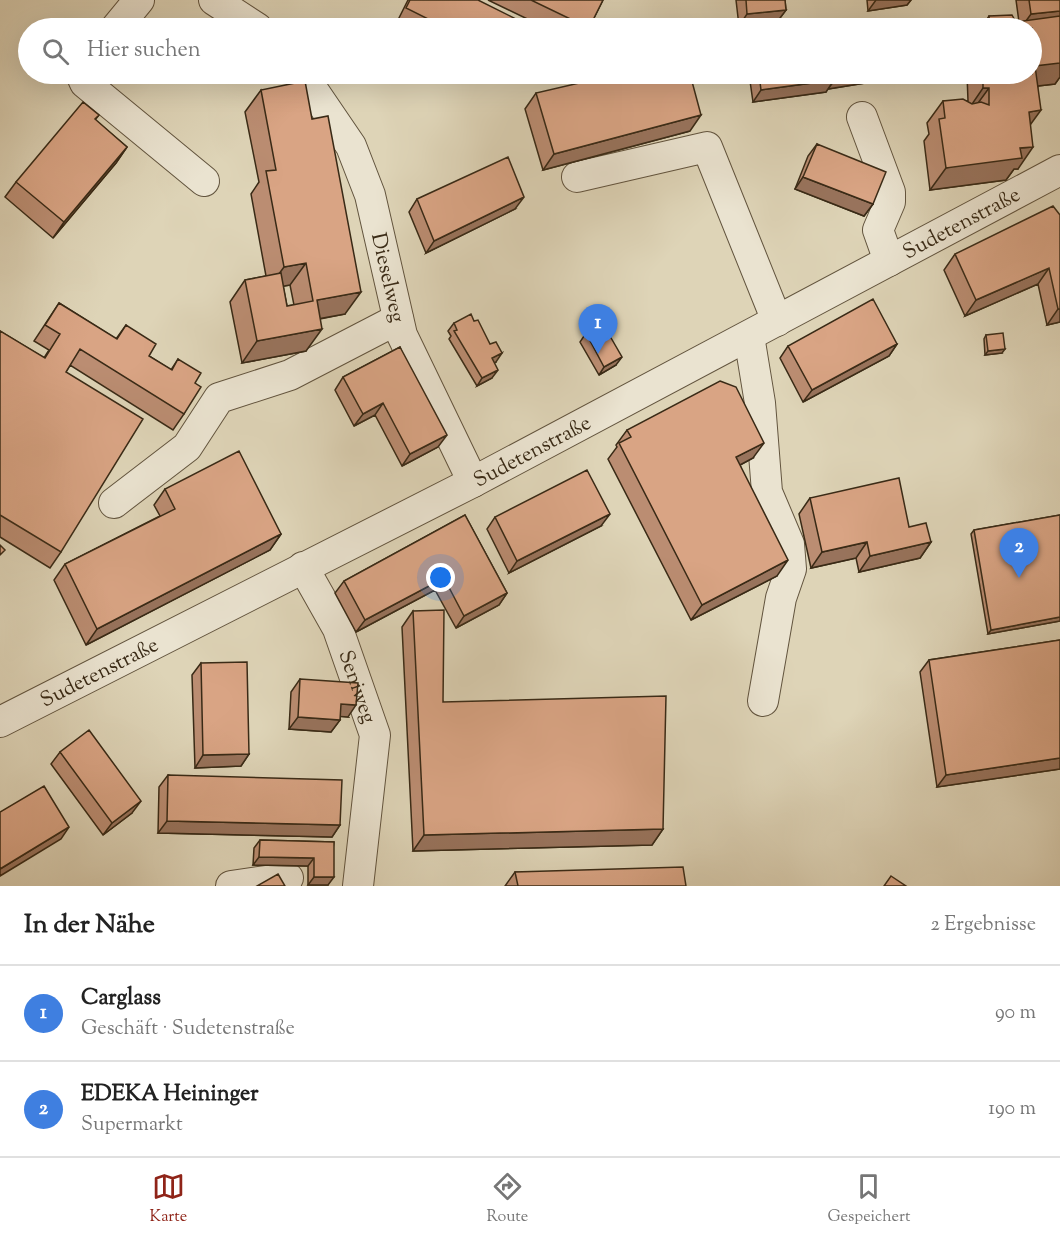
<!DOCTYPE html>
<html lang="de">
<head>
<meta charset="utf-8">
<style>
  :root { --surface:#fff; --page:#f2f2f2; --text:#222; --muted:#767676; --line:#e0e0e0; --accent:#8f2418 }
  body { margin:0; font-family:"Sorts Mill Goudy",serif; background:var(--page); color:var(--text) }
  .you { position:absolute; left:441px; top:578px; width:21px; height:21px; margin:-15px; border:4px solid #fff; border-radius:50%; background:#1a73e8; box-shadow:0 0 0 9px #1a73e833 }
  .badge { display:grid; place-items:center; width:39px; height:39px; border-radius:50%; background:var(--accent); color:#fff; font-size:20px; font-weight:700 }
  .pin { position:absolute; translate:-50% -50px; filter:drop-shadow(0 2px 3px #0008) }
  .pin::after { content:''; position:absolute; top:32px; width:21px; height:18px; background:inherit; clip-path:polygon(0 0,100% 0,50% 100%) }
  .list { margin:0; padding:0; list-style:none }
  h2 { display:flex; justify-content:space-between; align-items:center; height:78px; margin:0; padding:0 24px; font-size:26px }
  h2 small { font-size:20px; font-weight:400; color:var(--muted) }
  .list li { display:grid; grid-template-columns:39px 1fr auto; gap:18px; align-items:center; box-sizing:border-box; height:96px; padding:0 24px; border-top:2px solid var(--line) }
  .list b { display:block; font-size:22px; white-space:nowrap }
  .list p { margin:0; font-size:20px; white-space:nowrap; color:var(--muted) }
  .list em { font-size:20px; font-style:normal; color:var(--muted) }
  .icon { flex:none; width:33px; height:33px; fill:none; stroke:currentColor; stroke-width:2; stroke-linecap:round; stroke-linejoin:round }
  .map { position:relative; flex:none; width:1060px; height:886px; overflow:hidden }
  .search { position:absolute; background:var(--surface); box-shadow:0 6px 24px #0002; left:18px; right:18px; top:18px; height:66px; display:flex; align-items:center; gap:15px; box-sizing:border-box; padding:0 21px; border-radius:33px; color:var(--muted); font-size:22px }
  .sheet { height:270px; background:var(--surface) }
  nav { display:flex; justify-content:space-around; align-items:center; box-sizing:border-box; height:84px; border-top:2px solid var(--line); background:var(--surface); font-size:16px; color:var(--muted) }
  nav a { display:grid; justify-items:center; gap:3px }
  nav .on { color:var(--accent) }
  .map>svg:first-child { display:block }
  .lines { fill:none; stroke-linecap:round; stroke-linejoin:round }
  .minor-casing { stroke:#62543e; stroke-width:32 }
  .minor { stroke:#eae3d0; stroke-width:30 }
  .wall { fill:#bb8d72; stroke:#392a16; stroke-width:1.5; fill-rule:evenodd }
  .shaded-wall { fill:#98735c; stroke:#392a16; stroke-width:1.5 }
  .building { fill:#d9a484; stroke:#392a16; stroke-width:1.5 }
  .labels { text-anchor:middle; stroke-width:4.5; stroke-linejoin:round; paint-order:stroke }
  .street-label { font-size:21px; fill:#392a16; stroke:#eae3d0 }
</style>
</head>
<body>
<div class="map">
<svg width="1060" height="886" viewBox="0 0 1060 886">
  <rect width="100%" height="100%" fill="#ded4b7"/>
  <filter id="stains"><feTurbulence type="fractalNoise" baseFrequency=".00333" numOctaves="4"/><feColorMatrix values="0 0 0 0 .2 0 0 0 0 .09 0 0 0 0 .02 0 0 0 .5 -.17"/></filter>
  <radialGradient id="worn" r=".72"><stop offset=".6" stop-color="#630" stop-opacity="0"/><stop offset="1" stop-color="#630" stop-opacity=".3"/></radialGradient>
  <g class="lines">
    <g class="minor-casing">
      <g id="minor">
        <path d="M214 0 257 28"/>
        <path d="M116 28 139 0"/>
        <path d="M81 74 85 83 204 181"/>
        <path id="s1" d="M302 74 351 146 370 195 402 335 473 482"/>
        <path d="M862 117 890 192V202L878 230 889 261"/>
        <path d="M577 177 707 147 777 321"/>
        <path d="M749 336 760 403 767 492 789 544 791 569 781 598 763 701"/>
        <path d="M114 503 187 447 219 398 290 375 398 319"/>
        <path id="s2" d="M303 567 338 629 375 735 358 886"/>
        <path id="s3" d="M0 722 473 482 1060 170"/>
        <path d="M231 886 288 878"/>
      </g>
    </g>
    <use href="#minor" class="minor"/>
  </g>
  <path class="wall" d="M408 0H478L511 28H414L398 20Z
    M488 0H603L589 28H546Z
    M736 0H785L786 10 777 22 739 26Z
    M867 0H911L907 5 868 11Z
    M1016 0H1060V77L1055 84 1038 86 1030 124 1018 169H1014L1006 180 930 190 924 141 929 134 927 123 943 101H968L967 74H1032V28H981L989 16 1016 22H1019Z
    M749 74H871L865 83 828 89V88L826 92 753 102Z
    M261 90 345 314 320 319 306 351 242 363 230 302 245 280 266 276 251 194 259 182 245 112ZM290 285 294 305 287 306 283 286Z
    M536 93 690 131 543 170 525 109Z
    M99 115 95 120 127 147 116 163 53 238 5 197 16 182Z
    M817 144 873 204 864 216 795 189 808 156Z
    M417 199 515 209 426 253 409 212Z
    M1060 215V322L1047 325 1038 284 965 316 944 270 955 254Z
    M59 303 116 339 126 325 149 356 171 370 178 359 195 383 184 414 173 430 70 365 66 372 61 552 50 568 0 537V331L44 358 49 350 34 341Z
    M474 321 490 344 496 362 494 363 492 378 477 386 449 339 451 336 448 331 454 323Z
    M586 333 616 365 599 375 580 342Z
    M986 335 1002 353 985 355 984 339Z
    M897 344 889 356 803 402 780 358 788 346Z
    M400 347 438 447 402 466 375 415 354 426 335 390 343 377Z
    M627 430 753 458 740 465 777 576 691 620 608 459 617 447 616 445Z
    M165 489 281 534 270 550 86 645 54 580 65 564 160 516 154 505Z
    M810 498 931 542 920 558 859 572 856 558 811 568 799 514Z
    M465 515 507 593 499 605 456 628 435 590 356 632 335 593 344 581Z
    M1060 515V621L988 634 971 534 974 530Z
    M495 517 601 526 509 573 487 529Z
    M413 611 443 702 663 829 652 845 413 851 402 627Z
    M1060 640V769L937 787 920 672 929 660Z
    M201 663 249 754 241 766 195 768 192 675Z
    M300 679 348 717 340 716V720L331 732 289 729 291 692Z
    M60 752 132 813 103 835 51 764Z
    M168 775 340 825 332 837 158 833 159 787Z
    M260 840 334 842 328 885H308V866L253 865 254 848Z
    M515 872 686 886H505Z"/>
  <path class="shaded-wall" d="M876 0H911L907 5 868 11Z
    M786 10 777 22 739 26 747 14Z
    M1060 11V25L1021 28 1031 14Z
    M1060 57V77L1055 84 1020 88 1035 66Z
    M871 74 865 83 828 89 834 81Z
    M834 80 826 92 753 102 761 90Z
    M983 88H989L973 110H968Z
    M1041 110 1025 132 1029 112Z
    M701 115 690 131 543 170 554 154Z
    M127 147 116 163 53 238 64 222Z
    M1033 147 1018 169H1014L1006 180 930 190 946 168 1020 148Z
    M803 177 873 204 864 216 795 189Z
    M524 197 515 209 426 253 434 241Z
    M306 263 290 285 268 289 284 267Z
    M1049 268 1038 284 965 316 976 300Z
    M361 292 345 314 301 322 317 300Z
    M1058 309H1060V322L1047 325Z
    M322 329 306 351 242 363 257 341Z
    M897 344 889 356 803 402 812 390Z
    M1005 349 1002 353 985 355 988 351Z
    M502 353 496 362 486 367 492 358Z
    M622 357 616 365 599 375 604 367Z
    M498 370 492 378 477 386 482 378Z
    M383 403 375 415 354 426 363 414Z
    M447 435 438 447 402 466 410 454Z
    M764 443 753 458 725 473 736 457Z
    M610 514 601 526 509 573 517 561Z
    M281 534 270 550 86 645 97 629Z
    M867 542 856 558 811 568 822 552Z
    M931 542 920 558 859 572 870 556Z
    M788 560 777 576 691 620 702 605Z
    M444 578 435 590 356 632 365 620Z
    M507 593 499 605 456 628 464 616Z
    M1060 617V621L988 634 991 630Z
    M341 704 356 705 348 717 332 716Z
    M298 717 340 720 331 732 289 729Z
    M249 754 241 766 195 768 203 755Z
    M1060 758V769L937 787 946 775Z
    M141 801 132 813 103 835 112 823Z
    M167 821 340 825 332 837 158 833Z
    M69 827 61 839 0 876V869Z
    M663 829 652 845 413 851 424 835Z
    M259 857 314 858 308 866 253 865Z
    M314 877H334L328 885H308Z"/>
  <path class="building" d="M410 0H478L516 19 511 28H446L406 8Z
    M531 0H603L589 28Z
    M746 0H785L786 10 747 14Z
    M1029 0H1060V11L1031 14Z
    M1012 15 1016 22 1060 16V63L1035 66 1041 110 1029 112 1033 147 1020 148 1022 158 946 168 939 119 945 118 943 101 963 99 972 104 981 102 989 105V88H983V74H1032V28H990L989 16Z
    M618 74H690L701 115 554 154 536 93Z
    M759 74H833L834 80 761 90Z
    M833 74H871L834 81Z
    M305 81 312 119 328 116 361 292 317 300 322 329 257 341 245 280 281 273 287 306 313 301 306 263 284 267 266 171 276 170 261 90Z
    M83 102 99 115 95 119 127 147 64 222 16 182Z
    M817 144 886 172 873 204 803 177Z
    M508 157 524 197 434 241 417 199Z
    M1053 206 1060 215V309H1058L1049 268 976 300 955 254Z
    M873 299 897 344 812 390 788 346Z
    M59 303 117 339 126 325 156 344 149 356 172 370 178 359 201 373 195 383 201 387 184 414 80 349 66 372 143 419 61 552 0 515V331L45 358 60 334 45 325Z
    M471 314 474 321 478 320 490 344 496 342 502 353 492 358 498 370 482 378 454 331 457 330 454 323Z
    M603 324 622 357 604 367 586 333Z
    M1003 333 1005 349 988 351 986 335Z
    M400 347 447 435 410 454 383 403 363 414 343 377Z
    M720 381 736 387 764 443 736 457 788 560 702 605 619 443 631 437 627 430Z
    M239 451 281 534 97 629 65 564 175 509 165 489Z
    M587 470 610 514 517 561 495 517Z
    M899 478 909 527 926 523 931 542 870 556 867 542 822 552 810 498Z
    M465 515 507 593 464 616 444 578 365 620 344 581Z
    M1060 515V617L991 630 974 530Z
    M0 545 5 550 0 555Z
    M444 610 443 702 666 696 663 829 424 835 413 611Z
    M1060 640V758L946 775 929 660Z
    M247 662 249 754 203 755 201 663Z
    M300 679 358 683 356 705 341 704 340 720 298 717Z
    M89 730 141 801 112 823 60 752Z
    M168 775 342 780 340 825 167 821Z
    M44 786 69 827 0 869V812Z
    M260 840 334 842V877H314V858L259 857Z
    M683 867 686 886H518L515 872Z
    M278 874 285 886H257Z
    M891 876 906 886H884Z"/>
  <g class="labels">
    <g class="street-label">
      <text dy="7" stroke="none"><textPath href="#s3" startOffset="1083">Sudetenstraße</textPath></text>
      <text dy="7" stroke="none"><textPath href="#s1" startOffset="224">Dieselweg</textPath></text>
      <text dy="7" stroke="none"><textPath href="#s3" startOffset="597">Sudetenstraße</textPath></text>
      <text dy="7" stroke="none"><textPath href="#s3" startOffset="111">Sudetenstraße</textPath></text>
      <text dy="7" stroke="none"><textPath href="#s2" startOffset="132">Seniweg</textPath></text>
    </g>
  </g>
  <rect width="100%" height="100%" filter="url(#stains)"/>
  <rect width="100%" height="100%" fill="url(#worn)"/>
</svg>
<div class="you"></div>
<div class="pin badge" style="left:598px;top:354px;background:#3f7fe0">1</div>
<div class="pin badge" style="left:1019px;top:578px;background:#3f7fe0">2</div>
<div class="search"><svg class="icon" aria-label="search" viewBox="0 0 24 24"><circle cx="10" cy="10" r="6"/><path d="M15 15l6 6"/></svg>Hier suchen</div>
</div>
<section class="sheet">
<h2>In der Nähe<small>2 Ergebnisse</small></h2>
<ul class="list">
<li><span class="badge" style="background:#3f7fe0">1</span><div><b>Carglass</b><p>Geschäft · Sudetenstraße</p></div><em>90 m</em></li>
<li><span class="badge" style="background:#3f7fe0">2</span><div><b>EDEKA Heininger</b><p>Supermarkt</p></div><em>190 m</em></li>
</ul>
</section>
<nav>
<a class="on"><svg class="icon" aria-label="map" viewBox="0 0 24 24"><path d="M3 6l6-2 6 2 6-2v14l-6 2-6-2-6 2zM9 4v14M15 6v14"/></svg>Karte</a>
<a><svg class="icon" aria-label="directions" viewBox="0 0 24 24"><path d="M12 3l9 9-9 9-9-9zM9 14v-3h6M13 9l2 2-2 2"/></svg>Route</a>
<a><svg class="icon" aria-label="saved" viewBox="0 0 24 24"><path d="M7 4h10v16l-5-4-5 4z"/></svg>Gespeichert</a>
</nav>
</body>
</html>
